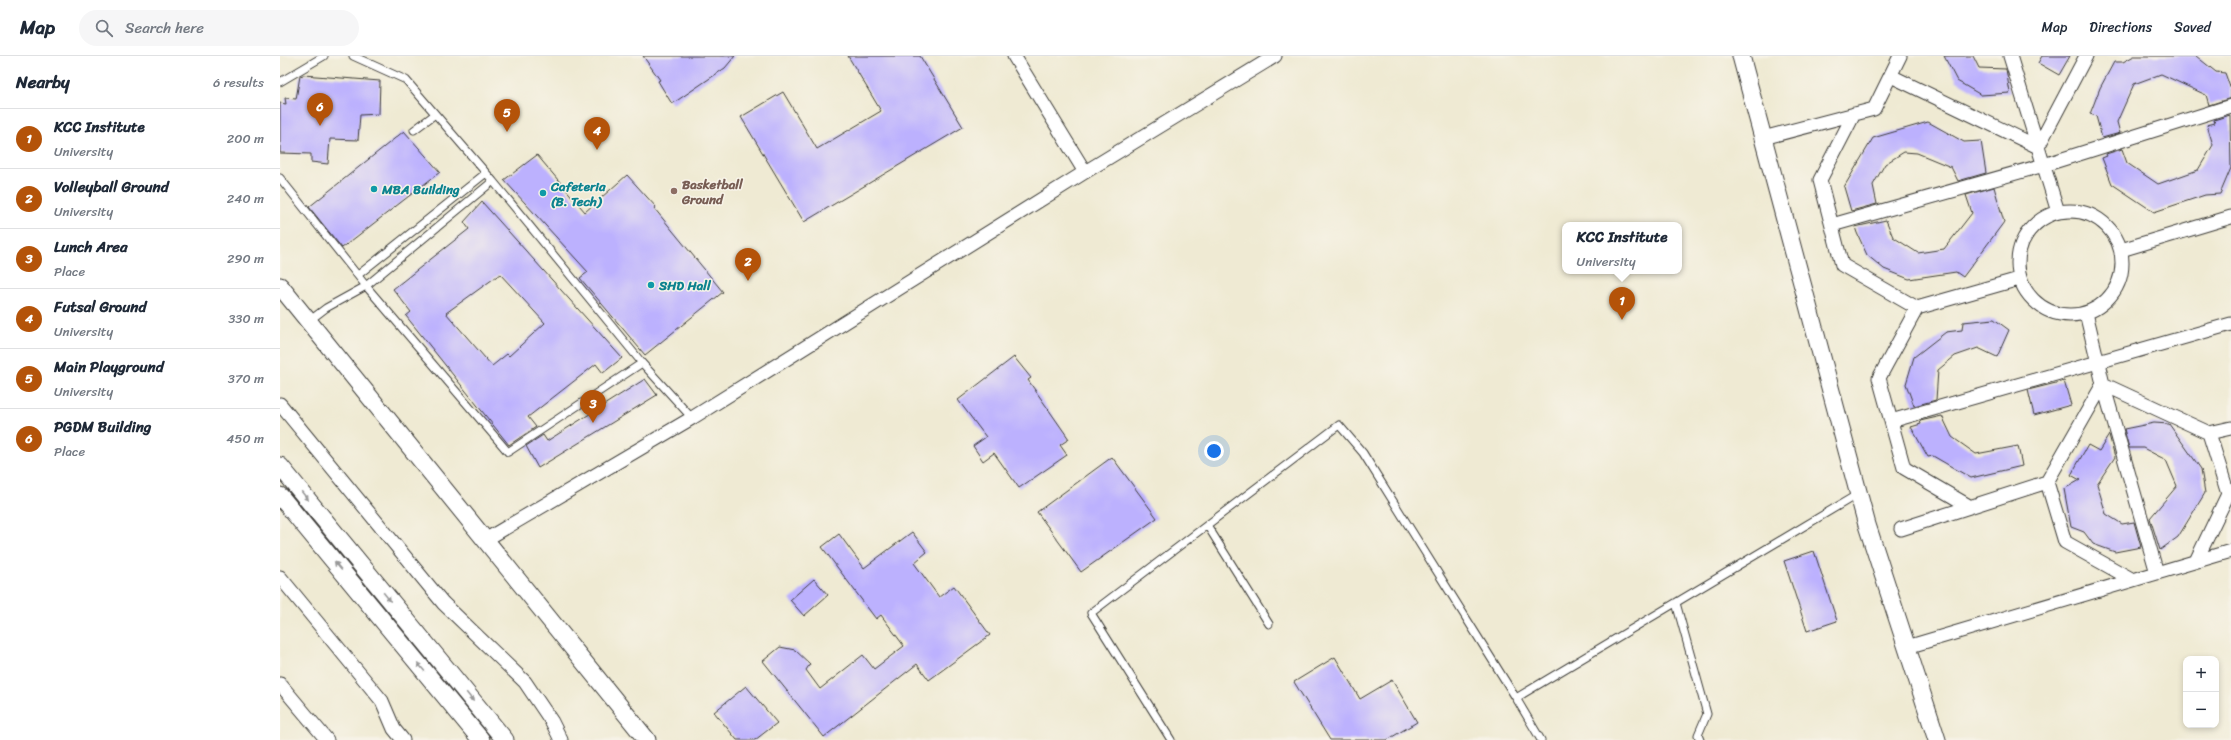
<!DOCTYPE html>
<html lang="en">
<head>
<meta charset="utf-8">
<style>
  :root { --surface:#fff; --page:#f6f6f7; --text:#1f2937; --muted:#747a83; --line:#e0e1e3; --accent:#b45309 }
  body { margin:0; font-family:Sriracha,sans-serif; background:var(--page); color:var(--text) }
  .controls { position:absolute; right:12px; bottom:12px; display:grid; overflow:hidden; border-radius:8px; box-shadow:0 2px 6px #0003 }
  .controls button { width:36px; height:36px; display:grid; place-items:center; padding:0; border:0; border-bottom:1px solid var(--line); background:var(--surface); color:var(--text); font:20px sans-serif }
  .you { position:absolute; left:934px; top:395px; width:14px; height:14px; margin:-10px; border:3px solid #fff; border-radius:50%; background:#1a73e8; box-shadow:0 0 0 6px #1a73e833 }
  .badge { display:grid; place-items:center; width:26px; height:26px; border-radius:50%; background:var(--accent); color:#fff; font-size:13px; font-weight:700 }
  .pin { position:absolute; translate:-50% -33px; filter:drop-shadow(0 1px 2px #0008) }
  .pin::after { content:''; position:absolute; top:21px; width:14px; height:12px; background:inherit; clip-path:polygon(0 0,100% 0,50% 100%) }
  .popup { position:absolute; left:1282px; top:166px; width:120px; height:52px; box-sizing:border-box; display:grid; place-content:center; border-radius:8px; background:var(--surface); filter:drop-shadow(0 1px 3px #0005); font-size:13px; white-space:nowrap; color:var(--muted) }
  .popup b { font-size:15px; color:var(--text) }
  .popup::after { content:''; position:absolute; left:50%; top:100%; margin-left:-8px; border:8px solid transparent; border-top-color:var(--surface) }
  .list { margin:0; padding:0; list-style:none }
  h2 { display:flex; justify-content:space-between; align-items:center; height:52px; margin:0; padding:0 16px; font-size:17px }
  h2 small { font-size:13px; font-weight:400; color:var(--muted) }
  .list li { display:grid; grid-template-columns:26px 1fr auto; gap:12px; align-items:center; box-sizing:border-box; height:60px; padding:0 16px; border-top:1px solid var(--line) }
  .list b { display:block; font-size:15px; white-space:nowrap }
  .list p { margin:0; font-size:13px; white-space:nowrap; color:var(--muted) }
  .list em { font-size:13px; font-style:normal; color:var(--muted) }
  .icon { flex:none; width:22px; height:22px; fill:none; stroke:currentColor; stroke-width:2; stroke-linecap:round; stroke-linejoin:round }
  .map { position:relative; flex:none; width:1951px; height:684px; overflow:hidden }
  header { display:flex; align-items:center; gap:24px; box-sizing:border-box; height:56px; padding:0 20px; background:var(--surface); border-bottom:1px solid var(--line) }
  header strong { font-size:19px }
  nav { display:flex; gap:22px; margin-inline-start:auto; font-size:14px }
  .search { width:280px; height:36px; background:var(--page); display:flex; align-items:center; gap:10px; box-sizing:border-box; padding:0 14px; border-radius:22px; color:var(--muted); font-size:15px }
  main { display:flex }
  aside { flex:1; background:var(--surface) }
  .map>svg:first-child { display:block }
  .building { fill:#bcb1fe; fill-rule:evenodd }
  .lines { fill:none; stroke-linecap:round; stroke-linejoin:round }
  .service-casing { stroke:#3c3b37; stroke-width:9 }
  .minor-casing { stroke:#3c3b37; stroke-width:15 }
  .tertiary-casing { stroke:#3c3b37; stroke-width:19 }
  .service { stroke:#fff; stroke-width:7 }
  .minor { stroke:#fff; stroke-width:13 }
  .tertiary { stroke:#fff; stroke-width:17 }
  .oneway { fill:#999 }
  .culture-dot { fill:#0f9aa8; stroke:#f7f3e8; stroke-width:1.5 }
  .education-dot { fill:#8d6e63; stroke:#f7f3e8; stroke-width:1.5 }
  .labels { text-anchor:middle; stroke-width:3; stroke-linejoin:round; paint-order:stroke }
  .education-label { font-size:13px; font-weight:bold; fill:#785e54; stroke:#f7f3e8; text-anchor:start }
  .culture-label { font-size:13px; font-weight:bold; fill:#0d838f; stroke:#f7f3e8; text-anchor:start }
</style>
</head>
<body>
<header>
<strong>Map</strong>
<div class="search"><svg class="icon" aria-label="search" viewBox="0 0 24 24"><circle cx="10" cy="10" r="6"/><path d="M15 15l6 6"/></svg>Search here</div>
<nav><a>Map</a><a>Directions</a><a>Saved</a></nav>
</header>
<main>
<aside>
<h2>Nearby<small>6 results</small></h2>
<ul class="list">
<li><span class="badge">1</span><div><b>KCC Institute</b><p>University</p></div><em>200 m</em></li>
<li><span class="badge">2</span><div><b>Volleyball Ground</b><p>University</p></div><em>240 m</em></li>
<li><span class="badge">3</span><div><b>Lunch Area</b><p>Place</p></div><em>290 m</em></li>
<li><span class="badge">4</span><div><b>Futsal Ground</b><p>University</p></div><em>330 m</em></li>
<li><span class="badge">5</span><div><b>Main Playground</b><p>University</p></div><em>370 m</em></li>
<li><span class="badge">6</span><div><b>PGDM Building</b><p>Place</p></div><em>450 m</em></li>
</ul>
</aside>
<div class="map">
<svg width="1951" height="684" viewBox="0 0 1951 684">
  <rect width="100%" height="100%" fill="#f7f3e8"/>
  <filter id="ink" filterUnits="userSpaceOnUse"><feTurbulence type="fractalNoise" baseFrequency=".025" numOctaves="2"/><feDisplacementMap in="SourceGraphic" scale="8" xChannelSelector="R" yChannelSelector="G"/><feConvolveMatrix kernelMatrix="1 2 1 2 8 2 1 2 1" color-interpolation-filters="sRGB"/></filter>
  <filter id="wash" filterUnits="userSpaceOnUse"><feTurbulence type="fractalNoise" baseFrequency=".012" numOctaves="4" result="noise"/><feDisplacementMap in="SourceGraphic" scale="16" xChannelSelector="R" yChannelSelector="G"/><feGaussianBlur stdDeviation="0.9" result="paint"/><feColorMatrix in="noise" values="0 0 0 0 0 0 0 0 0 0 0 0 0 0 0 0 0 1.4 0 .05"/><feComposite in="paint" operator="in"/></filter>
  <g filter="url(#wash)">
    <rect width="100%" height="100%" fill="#efead3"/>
    <g id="blocks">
      <path class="building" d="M363 0H455L445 12 392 48 378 25 380 24Z
        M568 0H640L683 71 524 166 461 61 503 36 537 93 601 55Z
        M1664 0H1693L1699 12 1726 13 1730 37 1701 39 1677 25Z
        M1762 0H1790L1779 19 1758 7Z
        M1854 0H1916L1936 16 1945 17 1951 34V42L1929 49 1926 39 1881 18 1854 28 1837 66 1840 77 1822 82 1816 60 1810 58 1820 32 1834 6H1843Z
        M23 19 100 25 99 58 80 59 78 84 50 83 48 108 31 106V98L0 97V47L6 48 5 42 16 43 20 20Z
        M1950 59 1951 112 1940 138 1925 139 1874 156 1832 128 1822 102 1827 100 1826 98 1842 93 1847 107 1878 128 1918 114 1933 89 1927 69 1935 67 1934 64Z
        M1648 66 1684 86 1701 85 1706 117 1678 125 1671 111 1637 97 1624 96 1605 108 1593 129 1597 148 1571 155 1564 131 1593 82Z
        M124 75 160 116 62 192 29 151Z
        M257 99 305 156 347 119 376 151 374 152 443 236 365 299 300 222 308 216 224 124Z
        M1714 131 1724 166 1683 221 1676 216 1629 223 1604 213 1587 199 1577 177 1575 171 1606 164 1613 181 1638 197 1664 193 1692 157 1686 139Z
        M202 146 342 302 323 317 316 308 248 361 256 371 229 389 126 260 131 256 113 233 189 173 184 166ZM220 218 265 267 229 300 227 298 212 310 166 257Z
        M1714 263 1729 274 1717 301 1698 292 1675 300 1658 314 1656 344 1634 350 1626 328 1634 301 1666 276 1682 274 1683 266Z
        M734 301 751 322 748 324 789 383 780 389 787 399 739 432 714 397 703 405 693 390 706 381 678 344Z
        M365 323 377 339 258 412 246 390 263 379 267 385Z
        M1784 325 1791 349 1754 359 1748 334Z
        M1662 360 1672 381 1696 398 1738 390 1742 410 1691 422 1653 400 1648 401 1631 371 1641 368 1640 365Z
        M1874 367 1889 368 1921 413 1925 437 1898 481 1880 494 1870 462 1897 430 1886 404 1863 392H1849L1844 373Z
        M1829 379 1835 401 1817 428 1826 458 1842 468 1854 466 1861 491 1835 496 1813 488 1804 476 1791 471 1784 433 1800 424 1791 419 1808 389 1819 395Z
        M832 401 877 462 801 516 757 456Z
        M632 476 647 496 634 507 659 541 674 530 710 579 649 624 637 608 544 681 483 605 500 591 515 594 530 608 526 614 540 633 583 599 594 613 624 590 601 559 596 563 542 491 559 478 584 512Z
        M1534 495 1557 565 1527 575 1504 505Z
        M534 523 548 539 524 560 510 544Z
        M1055 601 1080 643 1112 624 1137 666 1107 684H1050L1014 626Z
        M466 630 497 667 475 684H457L434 656Z"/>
    </g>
  </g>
  <g filter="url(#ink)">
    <use href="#blocks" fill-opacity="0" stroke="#3c3b37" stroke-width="1"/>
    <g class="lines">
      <g class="service-casing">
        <path id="service" d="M73 0 126 24 213 125
          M0 26 44 0
          M134 74 154 59
          M0 122 86 230 228 396 362 307
          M78 219 206 117
          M29 265 46 252 86 230 213 125 362 307 412 362
          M927 469 989 568
          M1396 547 1427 658 1418 679 1420 684
          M1236 642 1261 684
          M891 684 811 557 1059 369 1083 397 1236 642 1578 438"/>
      </g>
      <g class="minor-casing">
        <path id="minor" d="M734 0 805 116
          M1730 0 1778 156
          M1611 20 1758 91
          M1574 58 1540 124 1562 209 1637 252 1739 223
          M1483 82 1594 53 1620 0
          M1758 91 1806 0
          M1738 207a52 52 0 1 1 104 0a52 52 0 1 1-104 0Z
          M1552 169 1764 109 1951 50
          M1841 194 1951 161
          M1637 252 1599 322 1624 412 1689 450
          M1806 257 1823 328 1877 517
          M0 348 163 547 245 626 272 666 281 684
          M1611 365 1951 268
          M1929 377 1951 372
          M1621 473 1767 426
          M205 484 412 362 805 116 995 0
          M0 521 102 645 114 673 123 684
          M1853 524 1785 486 1767 426 1823 328 1929 377 1948 438 1916 505
          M1627 591 1951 495
          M0 628 47 684"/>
      </g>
      <g class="tertiary-casing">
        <path id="tertiary" d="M1461 0 1587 469 1657 684
          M0 230 367 684
          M0 410 225 684
          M0 440 201 684"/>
      </g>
      <use href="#service" class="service"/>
      <use href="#minor" class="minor"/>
      <use href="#tertiary" class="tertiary"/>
    </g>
    <defs><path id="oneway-solid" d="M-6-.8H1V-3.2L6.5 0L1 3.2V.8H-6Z"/></defs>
    <g class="oneway">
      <use href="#oneway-solid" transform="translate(25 440) rotate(51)"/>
      <use href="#oneway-solid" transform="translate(58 510) rotate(-130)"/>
      <use href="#oneway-solid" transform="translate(107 541) rotate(51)"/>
      <use href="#oneway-solid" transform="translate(141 611) rotate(-130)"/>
      <use href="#oneway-solid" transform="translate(190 641) rotate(51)"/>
    </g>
  </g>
  <g class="culture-dot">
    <circle cx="94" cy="133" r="4"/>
    <circle cx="263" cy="137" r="4"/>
    <circle cx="371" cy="229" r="4"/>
  </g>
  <circle class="education-dot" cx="394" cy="135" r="4"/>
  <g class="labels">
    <g class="education-label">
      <text x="402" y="133">Basketball<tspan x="402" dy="15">Ground</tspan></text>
    </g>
    <g class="culture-label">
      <text x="271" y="135">Cafeteria<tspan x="271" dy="15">(B. Tech)</tspan></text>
      <text x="102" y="138">MBA Building</text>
      <text x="379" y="234">SHD Hall</text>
    </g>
  </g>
</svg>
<div class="controls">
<button>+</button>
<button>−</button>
</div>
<div class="you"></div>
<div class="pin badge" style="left:1342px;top:264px">1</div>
<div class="popup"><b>KCC Institute</b>University</div>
<div class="pin badge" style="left:468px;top:225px">2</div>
<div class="pin badge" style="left:313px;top:367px">3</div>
<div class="pin badge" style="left:317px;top:94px">4</div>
<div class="pin badge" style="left:227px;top:76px">5</div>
<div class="pin badge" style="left:40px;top:70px">6</div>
</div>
</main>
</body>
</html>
